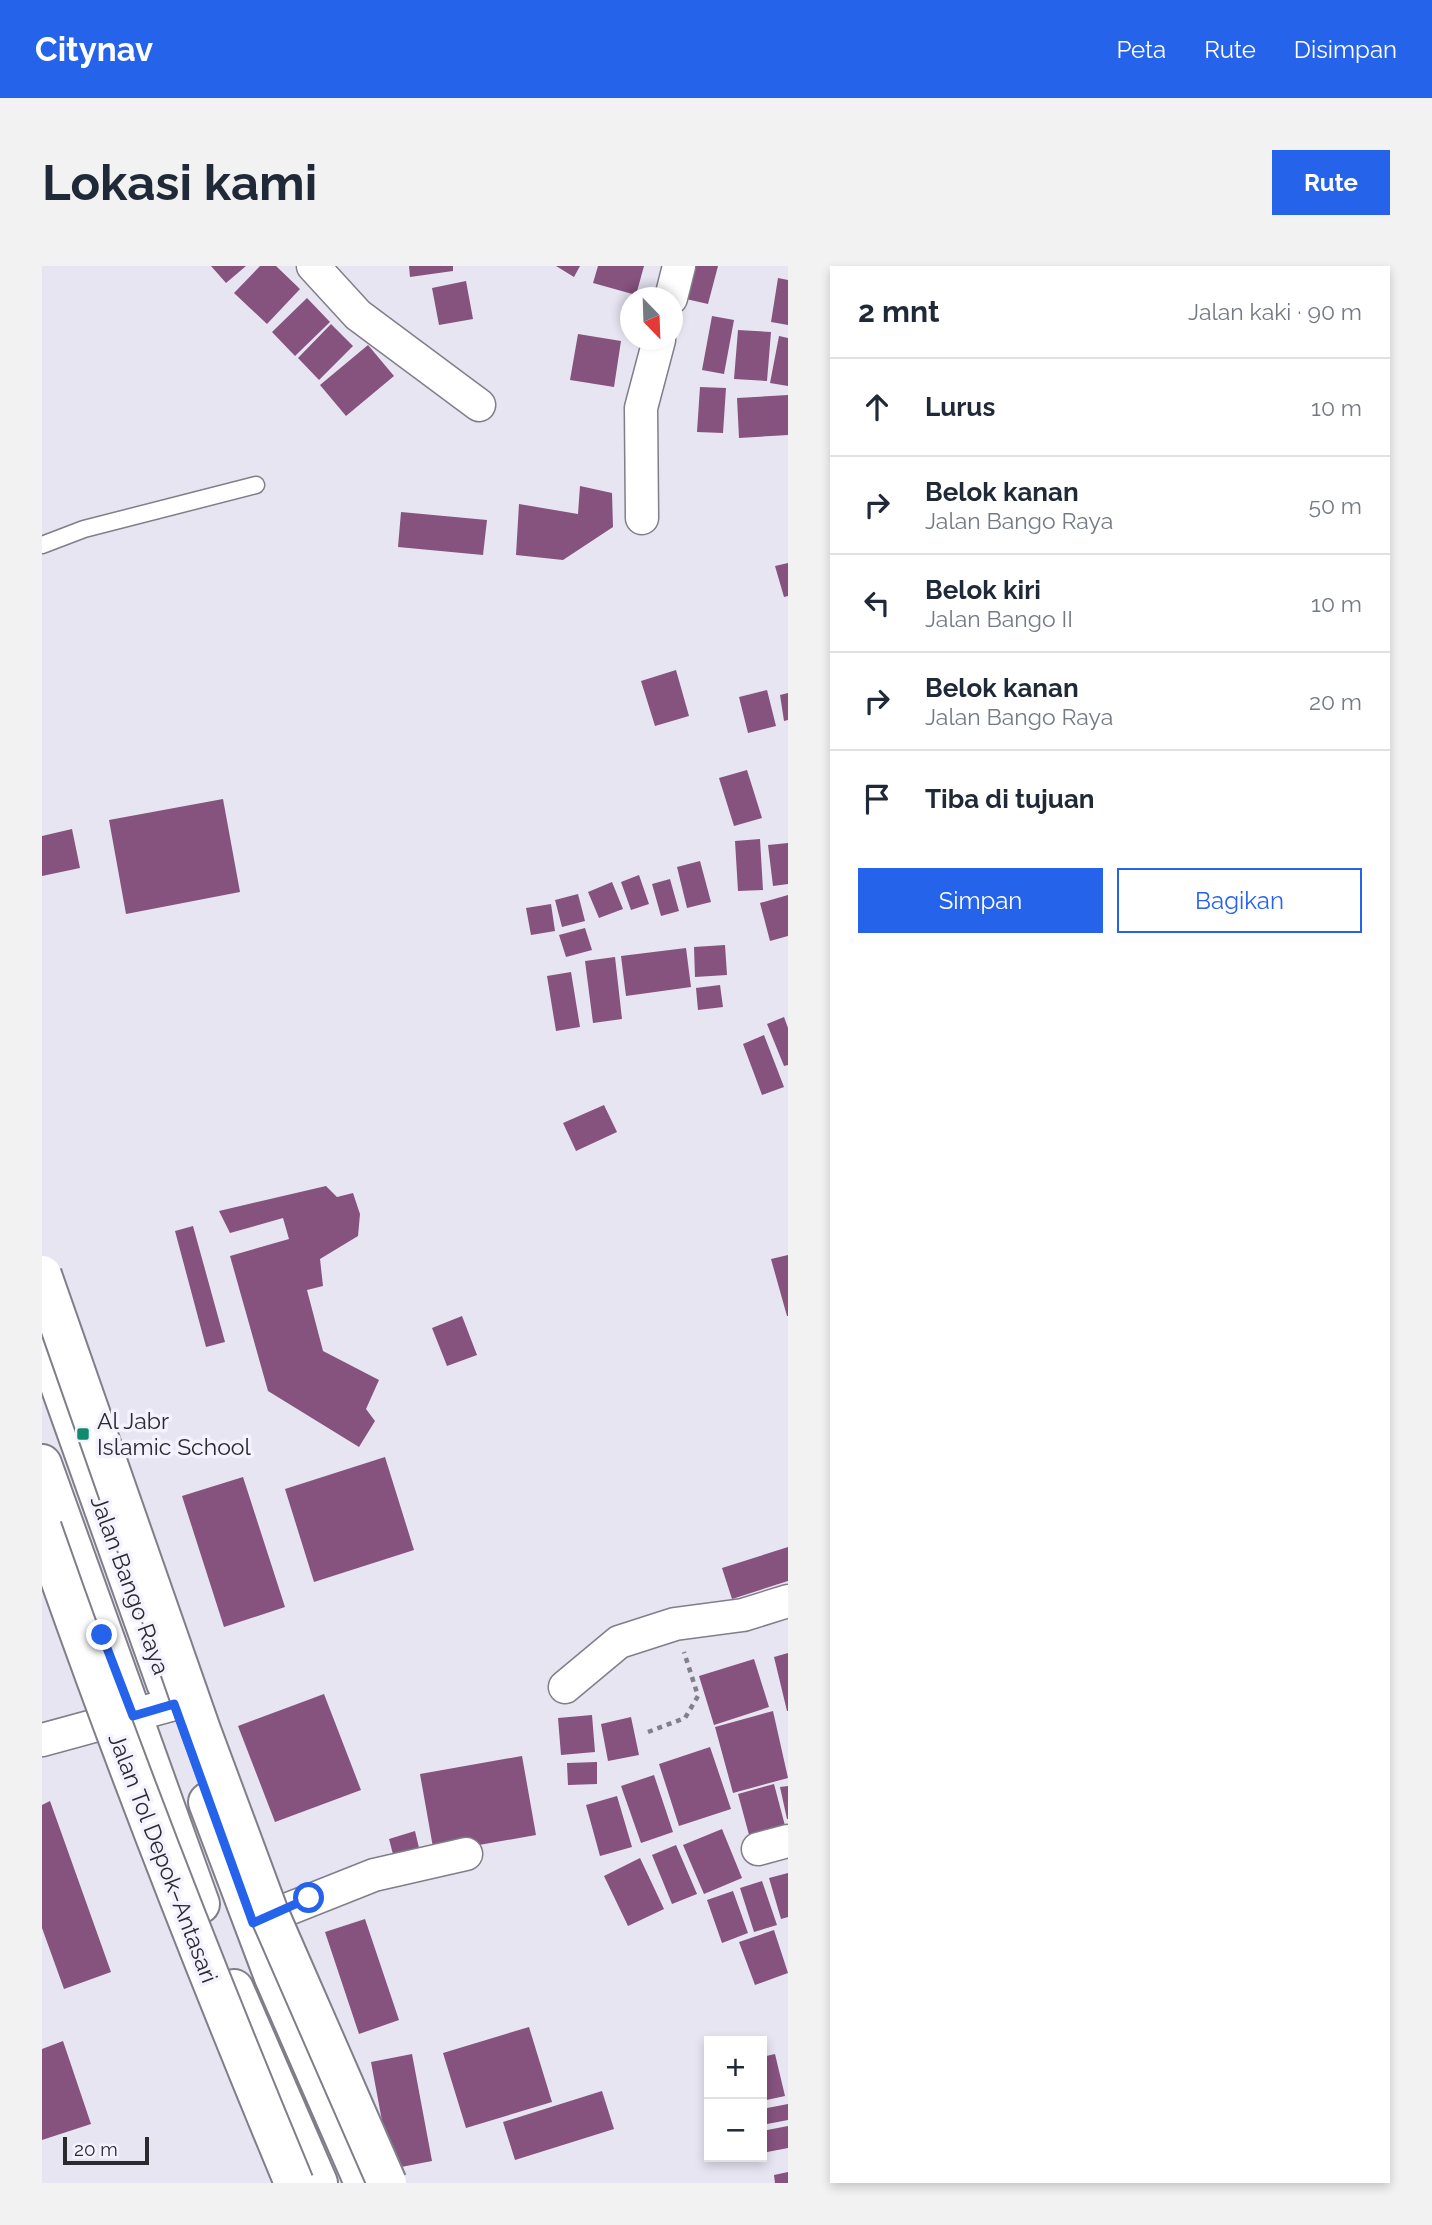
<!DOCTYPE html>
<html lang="id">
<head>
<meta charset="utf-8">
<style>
  :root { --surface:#fff; --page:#f2f2f3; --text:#1f2937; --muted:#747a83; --line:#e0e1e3; --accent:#2563eb }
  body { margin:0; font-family:Raleway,sans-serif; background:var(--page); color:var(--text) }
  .controls { position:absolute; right:21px; bottom:21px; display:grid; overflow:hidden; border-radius:0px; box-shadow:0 4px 10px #0003 }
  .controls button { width:63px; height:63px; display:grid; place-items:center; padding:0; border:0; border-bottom:2px solid var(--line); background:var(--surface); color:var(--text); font:35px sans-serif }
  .compass { position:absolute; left:578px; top:21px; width:63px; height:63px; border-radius:50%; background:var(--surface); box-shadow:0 4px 10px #0003; rotate:157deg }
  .scale { position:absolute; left:21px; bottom:18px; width:86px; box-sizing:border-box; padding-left:7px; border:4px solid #2b2a2e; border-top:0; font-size:19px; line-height:24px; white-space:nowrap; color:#2b2a2e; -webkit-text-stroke:5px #f4f2fe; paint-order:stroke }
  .stop { position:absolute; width:21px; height:21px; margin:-16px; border:5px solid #2563eb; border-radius:50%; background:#fff }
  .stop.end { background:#2563eb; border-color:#fff; box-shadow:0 2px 7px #0008 }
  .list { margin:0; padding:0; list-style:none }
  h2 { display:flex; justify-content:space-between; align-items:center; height:91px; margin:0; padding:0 28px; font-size:30px }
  h2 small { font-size:23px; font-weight:400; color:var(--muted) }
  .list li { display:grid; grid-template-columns:46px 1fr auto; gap:21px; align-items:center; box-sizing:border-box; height:98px; padding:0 28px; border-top:2px solid var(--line) }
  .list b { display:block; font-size:26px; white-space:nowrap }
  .list p { margin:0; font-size:23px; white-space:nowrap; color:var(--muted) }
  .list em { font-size:23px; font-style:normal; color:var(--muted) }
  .actions { display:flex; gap:14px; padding:21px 28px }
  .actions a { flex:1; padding:16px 0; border:2px solid var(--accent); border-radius:0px; text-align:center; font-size:24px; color:var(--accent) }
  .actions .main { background:var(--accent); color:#fff }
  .icon { flex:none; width:38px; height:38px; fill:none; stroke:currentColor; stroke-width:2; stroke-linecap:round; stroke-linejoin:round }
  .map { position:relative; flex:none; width:746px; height:1917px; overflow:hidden; border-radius:0px }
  header { display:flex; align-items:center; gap:42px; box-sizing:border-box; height:98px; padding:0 35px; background:var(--accent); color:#fff }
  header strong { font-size:33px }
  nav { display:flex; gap:38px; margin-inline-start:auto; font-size:24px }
  .intro { display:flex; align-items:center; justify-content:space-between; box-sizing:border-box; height:168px; padding:0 42px }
  h1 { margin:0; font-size:49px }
  .button { padding:18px 32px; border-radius:0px; background:var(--accent); color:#fff; font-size:24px; font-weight:700 }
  main { display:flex; gap:42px; padding:0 42px }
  aside { flex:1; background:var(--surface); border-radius:0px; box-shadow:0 4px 10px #0003 }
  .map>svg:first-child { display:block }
  .building { fill:#86527e }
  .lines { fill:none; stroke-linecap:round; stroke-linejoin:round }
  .lane-casing { stroke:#807e89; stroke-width:19 }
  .street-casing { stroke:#807e89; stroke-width:35 }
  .secondary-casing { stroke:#807e89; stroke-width:42 }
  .path { stroke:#817f87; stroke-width:4.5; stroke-dasharray:5 5; stroke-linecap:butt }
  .lane { stroke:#fff; stroke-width:16 }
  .street { stroke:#fff; stroke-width:32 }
  .secondary { stroke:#fff; stroke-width:38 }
  .highway-bridge-casing { stroke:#807e89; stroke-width:42; stroke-linecap:butt }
  .highway-bridge { stroke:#fff; stroke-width:38 }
  .route { stroke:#2563eb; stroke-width:9 }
  .poi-dot { fill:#118b6d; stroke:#f4f2fe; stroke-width:2.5 }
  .labels { text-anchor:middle; stroke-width:7; stroke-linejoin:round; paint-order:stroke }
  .poi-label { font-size:23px; fill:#2b2a2e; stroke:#f4f2fe; text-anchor:start }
  .street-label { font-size:23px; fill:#2b2a2e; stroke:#f4f2fe }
</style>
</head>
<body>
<header>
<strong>Citynav</strong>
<nav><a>Peta</a><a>Rute</a><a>Disimpan</a></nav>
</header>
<div class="intro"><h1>Lokasi kami</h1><a class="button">Rute</a></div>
<main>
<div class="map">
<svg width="746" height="1917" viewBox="0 0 746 1917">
  <rect width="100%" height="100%" fill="#e7e5f1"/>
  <path class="building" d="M169 0H204L184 17Z
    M218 0H234L258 23 225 58 192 27Z
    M367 0H411V5L368 11Z
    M514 0H538L532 11Z
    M556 0H602L594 29 551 17Z
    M652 0H676L666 38 644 33Z
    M736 12 746 14V59L729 56Z
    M424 15 431 53 397 59 390 22Z
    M265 32 288 56 253 90 230 66Z
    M670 50 692 54 682 108 660 104Z
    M289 58 311 80 277 114 256 92Z
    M696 64 729 66 725 115 692 113Z
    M536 68 579 75 572 121 528 114Z
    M737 70 746 72V120L728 117Z
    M326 79 352 110 304 150 278 119Z
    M658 121 684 122 681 167 655 166Z
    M746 129V169L697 172 695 132Z
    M538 220 570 227 571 261 521 294 474 289 477 238 536 248Z
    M359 246 445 254 441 289 356 281Z
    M746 297V330L742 331 733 300Z
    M634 404 647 450 613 460 599 415Z
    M725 424 734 460 706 467 697 431Z
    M746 427V454L742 455 738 429Z
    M705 504 720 552 692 560 677 512Z
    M181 533 198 626 84 648 67 554Z
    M30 563 38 602 0 610V570Z
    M718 573 721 624 696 625 693 575Z
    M746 577V618L731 620 726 579Z
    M658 595 669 636 645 642 635 601Z
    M597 609 607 638 589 644 579 616Z
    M628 613 637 645 619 650 610 618Z
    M570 616 581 643 557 652 546 626Z
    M536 628 543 655 520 661 513 634Z
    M746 629V670L728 675 718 637Z
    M509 638 513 665 489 669 484 642Z
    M543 662 550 684 524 691 517 669Z
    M683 679 685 709 653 711 652 681Z
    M644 682 649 721 584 730 579 690Z
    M573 691 580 753 551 757 543 695Z
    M529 706 538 761 514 765 505 710Z
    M678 719 681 741 656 744 654 722Z
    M742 751 746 762V799L742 800 725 758Z
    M722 769 742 821 720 829 701 778Z
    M562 839 575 866 534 885 521 857Z
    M284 920 295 931 311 927 318 948 316 970 278 993 281 1020 265 1024 281 1085 337 1114 324 1143 333 1155 317 1181 226 1125 188 990 247 973 241 952 188 967 177 945Z
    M151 960 183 1076 164 1081 133 965Z
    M746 989V1050H745L729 993Z
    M420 1050 435 1089 405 1100 390 1062Z
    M343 1191 372 1284 272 1316 243 1223Z
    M201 1211 243 1341 182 1361 140 1230Z
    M746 1281V1315L690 1333 680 1302Z
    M746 1387V1445H745L732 1391Z
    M712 1393 727 1441 672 1459 657 1410Z
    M282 1428 319 1524 233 1556 196 1460Z
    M731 1445 746 1512 691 1527 673 1461Z
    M550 1449 553 1486 519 1489 516 1452Z
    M589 1451 597 1489 566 1495 559 1458Z
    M668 1481 689 1543 637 1560 617 1498Z
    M480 1490 494 1569 392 1587 378 1508Z
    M555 1496V1518L526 1519 525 1497Z
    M612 1509 631 1566 599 1577 579 1520Z
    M732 1518 746 1571 710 1580 696 1528Z
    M746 1520V1553H745L738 1521Z
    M575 1530 590 1581 558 1590 544 1539Z
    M8 1535 69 1706 22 1723 0 1662V1539Z
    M680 1563 700 1612 662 1628 641 1579Z
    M373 1565 378 1586 352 1592 347 1573Z
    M634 1579 655 1628 630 1638 610 1589Z
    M598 1592 622 1643 586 1660 562 1610Z
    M746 1607V1651L739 1653 727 1612Z
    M720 1615 735 1659 712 1666 698 1622Z
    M691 1625 706 1667 680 1677 665 1634Z
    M323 1653 357 1754 317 1768 283 1666Z
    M732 1664 746 1707 713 1719 697 1676Z
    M487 1761 510 1836 424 1862 401 1787Z
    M21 1775 49 1858 0 1874V1783Z
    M370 1788 390 1895 349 1903 329 1796Z
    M733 1788 743 1830 720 1835V1791Z
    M560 1825 572 1863 473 1894 461 1856Z
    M746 1838V1854L720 1859V1843Z
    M746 1860V1882L720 1887V1865Z
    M746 1906V1917H733L732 1909Z"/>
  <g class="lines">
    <g class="lane-casing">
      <path id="lane" d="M0 279 42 263 214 219"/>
    </g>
    <g class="street-casing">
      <path id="street" d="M271 0 316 49 437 139
        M629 32 637 0
        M600 252 599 142 617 74
        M523 1421 577 1376 633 1358 701 1349 746 1335
        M0 1474 132 1438
        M716 1583 746 1575
        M211 1657 332 1609 424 1588"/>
    </g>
    <g class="secondary-casing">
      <path id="secondary" d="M0 1069 124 1417
        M0 1198 158 1638
        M166 1536 232 1711 322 1917
        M192 1723 276 1917"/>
    </g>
    <path class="path" d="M606 1466 643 1452 656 1430 642 1386"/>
    <use href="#lane" class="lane"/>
    <use href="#street" class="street"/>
    <use href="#secondary" class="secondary"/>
    <g class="highway-bridge-casing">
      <path id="highway-bridge" d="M0 1009 159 1464 227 1647 345 1917
        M0 1262C77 1483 162 1701 252 1917"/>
    </g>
    <use href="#highway-bridge" class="highway-bridge"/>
  </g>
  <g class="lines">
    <path class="route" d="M60 1369 91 1450 132 1438 211 1657 267 1632"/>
  </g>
  <rect class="poi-dot" x="34" y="1161" width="14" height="14" rx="3.5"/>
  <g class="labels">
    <g class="poi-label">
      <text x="55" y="1163">Al Jabr<tspan x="55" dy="26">Islamic School</tspan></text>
    </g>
    <g class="street-label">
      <text transform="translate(88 1319) rotate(70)" y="8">Jalan Bango Raya</text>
      <text transform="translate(121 1592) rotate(69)" y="8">Jalan Tol Depok–Antasari</text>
    </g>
  </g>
</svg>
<div class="controls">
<button>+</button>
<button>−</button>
</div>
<svg class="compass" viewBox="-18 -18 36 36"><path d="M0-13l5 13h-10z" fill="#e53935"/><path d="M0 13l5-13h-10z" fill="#747a83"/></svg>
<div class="scale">20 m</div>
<div class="stop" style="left:267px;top:1632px"></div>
<div class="stop end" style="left:60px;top:1369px"></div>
</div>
<aside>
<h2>2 mnt<small>Jalan kaki · 90 m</small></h2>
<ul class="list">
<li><svg class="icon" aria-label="ahead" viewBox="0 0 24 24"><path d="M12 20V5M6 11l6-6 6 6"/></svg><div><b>Lurus</b></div><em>10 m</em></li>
<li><svg class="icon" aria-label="right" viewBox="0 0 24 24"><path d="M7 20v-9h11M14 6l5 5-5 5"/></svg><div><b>Belok kanan</b><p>Jalan Bango Raya</p></div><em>50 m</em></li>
<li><svg class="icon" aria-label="left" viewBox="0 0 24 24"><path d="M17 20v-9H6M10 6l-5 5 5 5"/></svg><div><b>Belok kiri</b><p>Jalan Bango II</p></div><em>10 m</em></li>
<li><svg class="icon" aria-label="right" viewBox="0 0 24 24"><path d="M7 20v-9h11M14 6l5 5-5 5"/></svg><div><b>Belok kanan</b><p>Jalan Bango Raya</p></div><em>20 m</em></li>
<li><svg class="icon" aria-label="arrive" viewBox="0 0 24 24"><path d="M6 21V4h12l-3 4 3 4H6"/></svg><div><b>Tiba di tujuan</b></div></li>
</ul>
<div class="actions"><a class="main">Simpan</a><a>Bagikan</a></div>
</aside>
</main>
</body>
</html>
